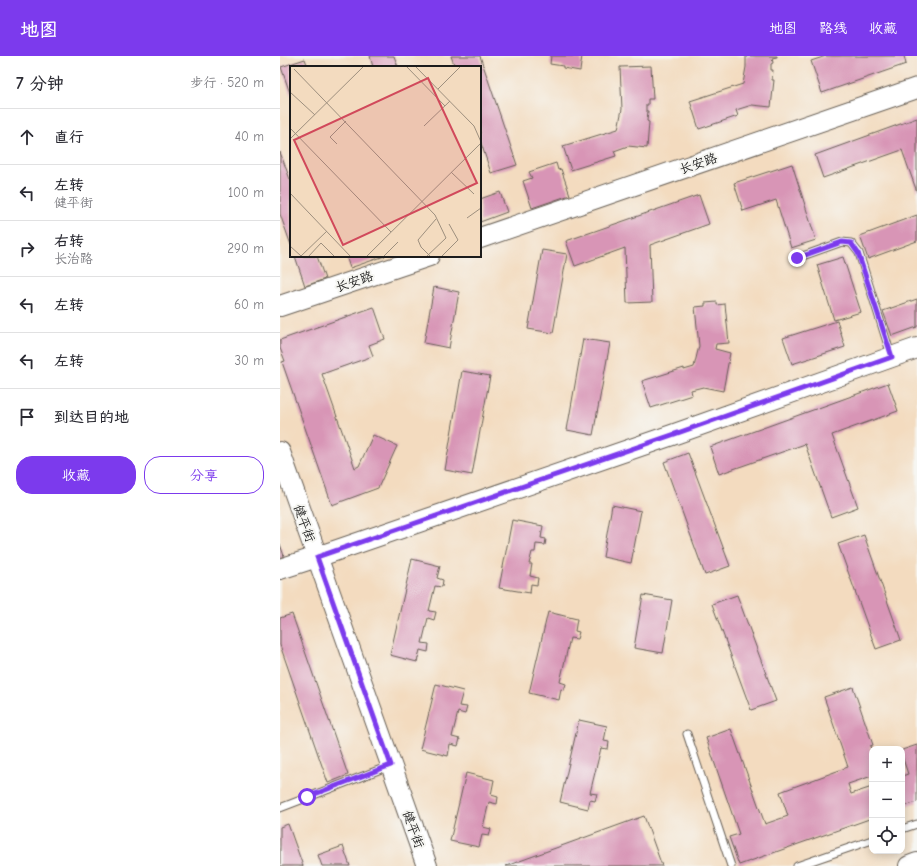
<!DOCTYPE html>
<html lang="zh">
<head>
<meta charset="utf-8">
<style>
  :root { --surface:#fff; --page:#f7f7f7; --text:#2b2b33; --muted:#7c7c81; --line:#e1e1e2; --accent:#7c3aed }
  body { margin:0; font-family:"Comic Neue","LXGW WenKai TC",sans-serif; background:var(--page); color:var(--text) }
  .controls { position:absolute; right:12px; bottom:12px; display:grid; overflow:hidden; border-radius:8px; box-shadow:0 2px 10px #0003 }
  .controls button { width:36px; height:36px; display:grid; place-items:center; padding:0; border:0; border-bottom:1px solid var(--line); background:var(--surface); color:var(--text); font:20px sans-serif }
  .stop { position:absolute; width:12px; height:12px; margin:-9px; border:3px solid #7c3aed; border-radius:50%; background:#fff }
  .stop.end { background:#7c3aed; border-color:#fff; box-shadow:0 1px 4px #0008 }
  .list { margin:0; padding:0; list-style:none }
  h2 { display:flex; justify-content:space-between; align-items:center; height:52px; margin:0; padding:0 16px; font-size:17px }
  h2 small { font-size:13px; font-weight:400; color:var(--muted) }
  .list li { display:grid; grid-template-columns:26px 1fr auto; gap:12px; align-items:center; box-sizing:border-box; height:56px; padding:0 16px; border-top:1px solid var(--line) }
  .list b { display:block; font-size:15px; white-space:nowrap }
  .list p { margin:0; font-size:13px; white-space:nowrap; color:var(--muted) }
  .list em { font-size:13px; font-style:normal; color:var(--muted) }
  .actions { display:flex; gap:8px; padding:12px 16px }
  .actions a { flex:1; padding:9px 0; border:1px solid var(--accent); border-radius:16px; text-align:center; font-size:14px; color:var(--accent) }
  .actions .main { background:var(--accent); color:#fff }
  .icon { flex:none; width:22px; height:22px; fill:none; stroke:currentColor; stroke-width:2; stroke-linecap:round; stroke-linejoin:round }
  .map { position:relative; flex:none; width:637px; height:810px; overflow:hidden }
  header { display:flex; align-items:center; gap:24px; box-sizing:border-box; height:56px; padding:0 20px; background:var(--accent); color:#fff }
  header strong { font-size:19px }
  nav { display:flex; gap:22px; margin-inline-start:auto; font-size:14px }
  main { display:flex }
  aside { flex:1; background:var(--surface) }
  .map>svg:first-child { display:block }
  .building { fill:#d895b6 }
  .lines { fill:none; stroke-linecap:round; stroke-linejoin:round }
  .lane-casing { stroke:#675f55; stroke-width:9 }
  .secondary-casing { stroke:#675f55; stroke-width:22 }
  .lane { stroke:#fff; stroke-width:7 }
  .secondary { stroke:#fff; stroke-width:20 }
  .route { stroke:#7c3aed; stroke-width:5 }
  .labels { text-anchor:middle; stroke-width:4; stroke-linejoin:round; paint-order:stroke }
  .street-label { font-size:13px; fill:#1c1c1c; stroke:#f6f6f2 }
  .inset-road { fill:none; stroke:#9d8f7e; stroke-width:1 }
  .view { fill:#d1495b; fill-opacity:0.15; stroke:#d1495b; stroke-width:2 }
  .inset-edge { fill:none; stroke:#1c1c1c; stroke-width:2 }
</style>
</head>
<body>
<header>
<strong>地图</strong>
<nav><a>地图</a><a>路线</a><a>收藏</a></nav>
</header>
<main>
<aside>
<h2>7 分钟<small>步行 · 520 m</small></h2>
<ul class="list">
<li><svg class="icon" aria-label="ahead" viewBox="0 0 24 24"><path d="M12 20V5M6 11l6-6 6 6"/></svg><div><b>直行</b></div><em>40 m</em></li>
<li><svg class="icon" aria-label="left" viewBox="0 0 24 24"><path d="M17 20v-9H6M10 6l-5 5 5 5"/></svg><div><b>左转</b><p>健平街</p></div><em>100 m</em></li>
<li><svg class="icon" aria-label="right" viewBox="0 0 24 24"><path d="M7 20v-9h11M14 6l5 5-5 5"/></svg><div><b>右转</b><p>长治路</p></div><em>290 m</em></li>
<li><svg class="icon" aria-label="left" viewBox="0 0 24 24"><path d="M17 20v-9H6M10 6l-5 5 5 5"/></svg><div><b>左转</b></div><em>60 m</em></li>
<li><svg class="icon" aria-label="left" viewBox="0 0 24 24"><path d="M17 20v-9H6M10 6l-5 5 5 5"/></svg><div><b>左转</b></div><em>30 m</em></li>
<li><svg class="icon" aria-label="arrive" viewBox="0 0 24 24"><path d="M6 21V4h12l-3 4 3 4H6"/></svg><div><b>到达目的地</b></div></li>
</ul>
<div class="actions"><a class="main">收藏</a><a>分享</a></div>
</aside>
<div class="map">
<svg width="637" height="810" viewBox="0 0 637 810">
  <rect width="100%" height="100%" fill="#f6f6f2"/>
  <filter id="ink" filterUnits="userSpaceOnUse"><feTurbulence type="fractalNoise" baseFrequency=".025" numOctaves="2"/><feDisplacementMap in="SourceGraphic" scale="8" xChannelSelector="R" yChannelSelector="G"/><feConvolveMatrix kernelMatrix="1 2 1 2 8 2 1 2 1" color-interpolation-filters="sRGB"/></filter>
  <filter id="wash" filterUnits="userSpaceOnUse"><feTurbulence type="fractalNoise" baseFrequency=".012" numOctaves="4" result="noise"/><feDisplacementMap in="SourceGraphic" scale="16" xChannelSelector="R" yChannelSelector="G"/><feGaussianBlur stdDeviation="0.9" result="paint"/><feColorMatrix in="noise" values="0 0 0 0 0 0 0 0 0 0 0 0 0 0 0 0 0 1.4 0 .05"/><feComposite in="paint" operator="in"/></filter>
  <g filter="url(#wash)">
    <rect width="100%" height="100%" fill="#f3dbbf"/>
    <g id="blocks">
      <path class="building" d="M90 0H114L118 11H93Z
        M171 0H200L237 109 211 117 200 84V11H175Z
        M271 0H302L300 15 283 12V10L270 8Z
        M466 0H497V1L492 2 493 7 491 8V14H493L492 24H494L491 51 472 49 456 54 458 60 419 73 410 45 463 28 466 11Z
        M546 0H624L626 8 542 37 531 5Z
        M25 3 28 11H11V40L1 11Z
        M371 10 373 43H368V49H366V55H368L367 65 369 66 367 92 348 90 334 95 336 100 291 114 283 90 338 73 342 53 340 11Z
        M637 62V136L622 94 543 122 535 99Z
        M0 96 11 126V189L0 158Z
        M276 107 278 114 281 113 290 139 252 152 243 125 252 122 249 116Z
        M512 108 536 184 511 192 496 144 463 155 454 127Z
        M220 136 227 156 200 166V143Z
        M419 139 429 168 370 189 372 246 347 247 345 192 295 210 286 185Z
        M637 159V185L588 203 580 180Z
        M262 194 287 198 273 277 248 273Z
        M15 200H37L45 223 25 230Z
        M66 200H105L70 212Z
        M563 201 581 256 554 264 537 209Z
        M154 231 179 236 169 292 144 287Z
        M637 243V271L612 280 603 255Z
        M437 246V249L445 248 449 287 436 288 435 293 450 297 443 335 423 331 411 334 412 339 371 352 362 325 404 312V314L414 311 419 290 415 251 425 250V247Z
        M94 251 105 283 89 289 93 300 42 318 75 412 79 410 93 379 117 390 98 432 52 449 2 306 5 305 0 292V284Z
        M557 265 565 291 512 308 503 282Z
        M303 283 330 287 313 379 287 374Z
        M182 315 210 320 192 419 165 414Z
        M608 327 618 355 552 379 578 451 551 461 525 388 439 418 430 391Z
        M408 397 450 510 425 519 384 406Z
        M332 449 361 455 351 507 323 501Z
        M232 464 263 470 261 482 266 483 265 489 256 488 255 496H252L249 508H252L250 520 258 522 257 529 251 528 250 537 219 532Z
        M584 479 621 584 596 593 558 488Z
        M0 488 5 503 0 504Z
        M132 503 160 510 157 522 163 524 162 531 155 530 149 555 156 556 154 564 148 562 142 587 149 588 148 596 140 594 137 606 110 599Z
        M363 539 392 544 383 597 354 592Z
        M457 539 496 645 471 654 432 548Z
        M268 556 297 563 295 575 299 576 297 583 290 582 280 626 286 628 284 634 281 633 279 644 249 637Z
        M12 558 68 719 48 727 0 589V562Z
        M156 628 183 635 179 650 187 651 185 658 178 656 172 681 180 683 178 690 170 688 168 700 140 693Z
        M573 631 593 689 590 690 592 697V720L568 728 571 738 592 731V762L459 809 449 781 459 778 426 682 451 673 485 768 508 760 500 736 568 711 544 641Z
        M299 664 327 670 324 685 329 686 328 693 321 692 310 737 317 738 315 745 310 744 308 753 280 746Z
        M637 689V746L622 751V720L628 718 622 700V694Z
        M186 717 214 724 211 739 218 741 217 748 209 746 203 771 211 773 209 780 202 779 199 791 170 785Z
        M364 760 382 810H226Z
        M8 768 23 810H0V771Z
        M63 790 70 810H42L38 799Z"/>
    </g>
  </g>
  <g filter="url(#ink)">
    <use href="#blocks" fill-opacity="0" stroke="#675f55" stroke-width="1"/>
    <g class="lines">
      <g class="lane-casing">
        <path id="lane" d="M517 202 562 186 571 187 579 197 611 299
          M407 678 451 810
          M0 752 109 710
          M622 773 637 768
          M517 810 592 784"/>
      </g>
      <g class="secondary-casing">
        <path id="secondary" d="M200 182 637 32
          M0 250 149 200
          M0 396 147 810
          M0 513 37 501 392 379 637 292
          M629 810 637 807"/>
      </g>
      <use href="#lane" class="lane"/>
      <use href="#secondary" class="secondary"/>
    </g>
  </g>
  <g class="lines" filter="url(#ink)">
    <path class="route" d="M27 741 111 709 37 501 392 379 612 301 578 197 571 187 562 186 517 202"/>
  </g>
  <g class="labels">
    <g class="street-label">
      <text transform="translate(418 107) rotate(-19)" y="5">长安路</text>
      <text transform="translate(74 225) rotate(-19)" y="5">长安路</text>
      <text transform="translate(25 467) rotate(70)" y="5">健平街</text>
      <text transform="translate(134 773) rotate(70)" y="5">健平街</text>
    </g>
  </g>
  <g transform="translate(10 10)">
    <rect width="191" height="191" fill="#f3dbbf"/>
    <path class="inset-road" d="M116 0 155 40M125 0 184 60 191 76M4 3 145 149 156 172 136 191M148 23 171 0M0 26 25 49M134 60 160 35M0 62 101 166M0 73 74 0M47 78 40 71 56 55M161 106 184 128M0 127 61 191M177 152 191 142M0 180 11 190M10 191 37 165M18 191 31 177 45 191M76 191 191 77M93 191 108 176M141 191 131 181 128 174 146 153M151 191 168 174 159 158"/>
    <path class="view" d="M138 12 187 117 53 179 4 74Z"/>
    <rect width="191" height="191" class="inset-edge"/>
  </g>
</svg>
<div class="controls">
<button>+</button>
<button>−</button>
<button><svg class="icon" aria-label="locate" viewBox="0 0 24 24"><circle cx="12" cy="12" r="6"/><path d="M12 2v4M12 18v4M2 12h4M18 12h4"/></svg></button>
</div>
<div class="stop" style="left:27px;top:741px"></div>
<div class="stop end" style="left:517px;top:202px"></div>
</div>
</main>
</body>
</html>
